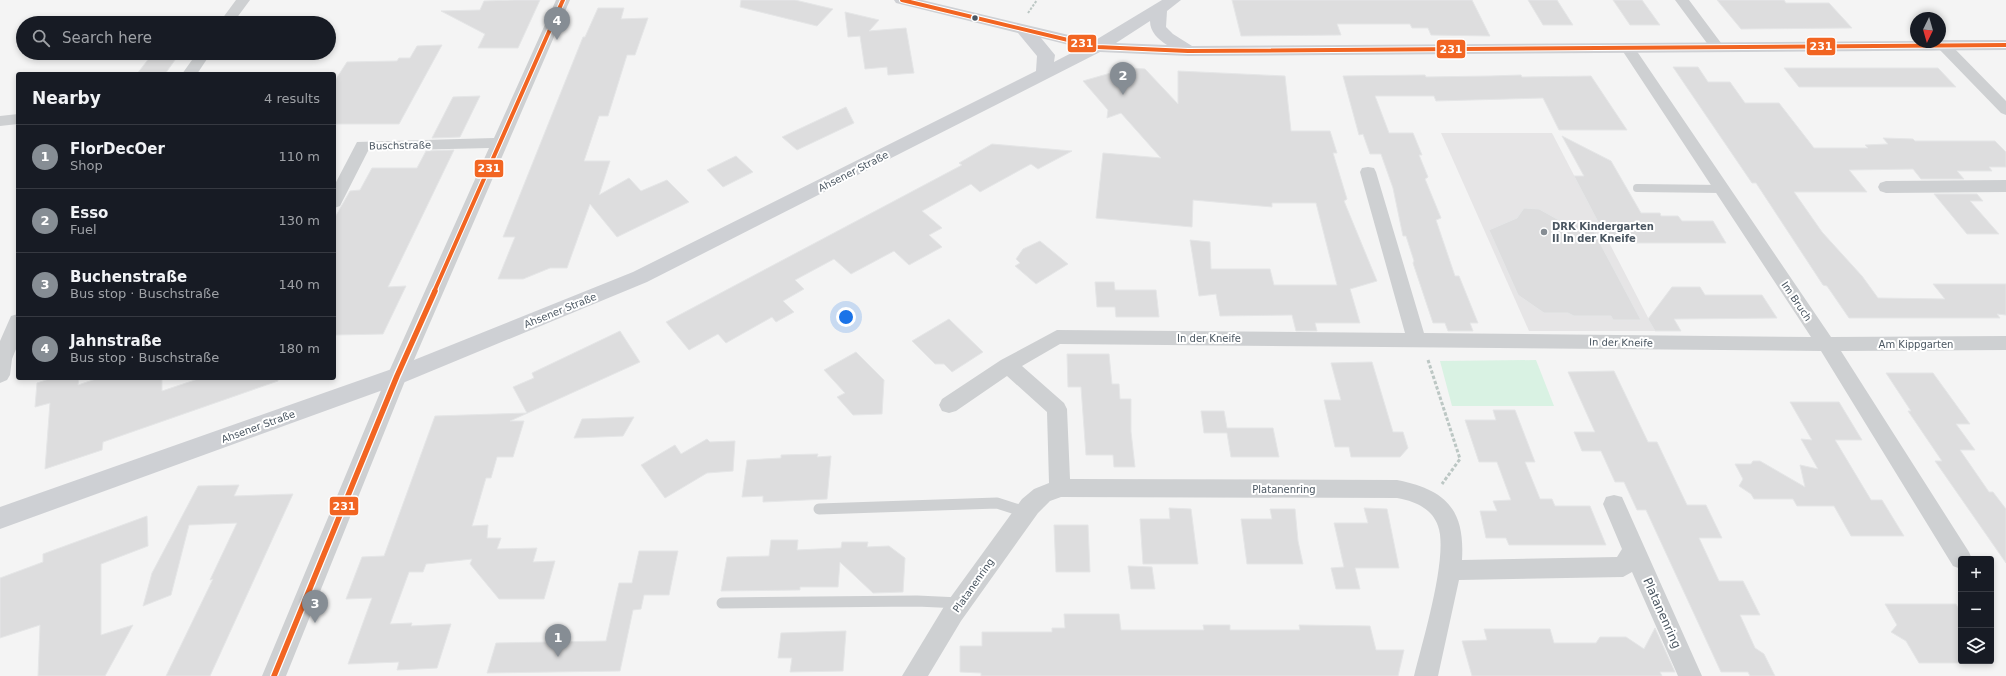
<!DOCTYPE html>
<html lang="en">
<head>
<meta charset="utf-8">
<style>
  :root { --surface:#171b24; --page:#242831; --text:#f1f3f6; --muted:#9ea1a6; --line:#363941; --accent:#868d94 }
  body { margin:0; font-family:"DejaVu Sans",sans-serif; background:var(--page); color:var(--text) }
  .controls { position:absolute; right:12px; bottom:12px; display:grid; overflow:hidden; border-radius:4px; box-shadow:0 2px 6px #0003 }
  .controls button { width:36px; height:36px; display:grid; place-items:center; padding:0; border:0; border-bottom:1px solid var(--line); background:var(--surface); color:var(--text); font:20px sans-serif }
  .compass { position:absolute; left:1910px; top:12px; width:36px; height:36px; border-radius:50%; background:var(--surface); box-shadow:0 2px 6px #0003; rotate:185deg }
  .you { position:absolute; left:846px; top:317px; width:14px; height:14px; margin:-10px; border:3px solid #fff; border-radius:50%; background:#1a73e8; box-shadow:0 0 0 6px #1a73e833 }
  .badge { display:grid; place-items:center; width:26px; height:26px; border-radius:50%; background:var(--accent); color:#fff; font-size:13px; font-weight:700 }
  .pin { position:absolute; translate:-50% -33px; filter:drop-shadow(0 1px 2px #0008) }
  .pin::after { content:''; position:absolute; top:21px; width:14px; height:12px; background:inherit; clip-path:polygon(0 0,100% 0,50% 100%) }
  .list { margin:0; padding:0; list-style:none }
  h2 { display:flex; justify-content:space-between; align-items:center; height:52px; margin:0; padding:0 16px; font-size:17px }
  h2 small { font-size:13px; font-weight:400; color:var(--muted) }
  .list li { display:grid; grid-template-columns:26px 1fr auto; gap:12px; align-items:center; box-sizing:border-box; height:64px; padding:0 16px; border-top:1px solid var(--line) }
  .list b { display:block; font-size:15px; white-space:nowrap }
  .list p { margin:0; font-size:13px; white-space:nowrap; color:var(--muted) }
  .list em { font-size:13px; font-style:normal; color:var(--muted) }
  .icon { flex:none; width:22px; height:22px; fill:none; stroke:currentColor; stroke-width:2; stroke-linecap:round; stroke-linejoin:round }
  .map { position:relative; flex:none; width:2006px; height:676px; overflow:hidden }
  .search { position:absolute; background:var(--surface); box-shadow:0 2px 6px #0003; left:16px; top:16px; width:320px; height:44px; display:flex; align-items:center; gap:10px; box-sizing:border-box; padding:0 14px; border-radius:22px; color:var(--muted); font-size:15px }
  .panel { position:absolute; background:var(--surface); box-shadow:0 2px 6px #0003; left:16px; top:72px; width:320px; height:308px; border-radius:4px }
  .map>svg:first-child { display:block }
  .education { fill:#e6e5e6 }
  .green { fill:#d9f2e3 }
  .building { fill:#ddddde; stroke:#e5e6e7 }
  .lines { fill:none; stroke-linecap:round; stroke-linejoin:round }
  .path-far1 { stroke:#bcc7c4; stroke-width:2; stroke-dasharray:2.5 1.5; stroke-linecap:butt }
  .path { stroke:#bcc7c4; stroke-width:3; stroke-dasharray:3.5 2; stroke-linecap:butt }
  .lane-far1 { stroke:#ced0d2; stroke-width:8 }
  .lane { stroke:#ced0d2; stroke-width:11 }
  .street { fill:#ced0d2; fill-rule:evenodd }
  .secondary { fill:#ced0d4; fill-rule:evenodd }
  .bus-1-far1-casing { stroke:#fff; stroke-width:6 }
  .bus-1-casing { stroke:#fff; stroke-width:8 }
  .bus-1-far1 { stroke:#f26522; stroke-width:4 }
  .bus-1 { stroke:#f26522; stroke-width:5.5 }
  .bus-dot { fill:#4a5661; stroke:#fff; stroke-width:1.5 }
  .poi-dot { fill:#868d94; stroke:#fff; stroke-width:1.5 }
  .labels { text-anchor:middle; stroke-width:4; stroke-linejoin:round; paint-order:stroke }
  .street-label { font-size:10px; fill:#4a5661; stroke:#fff }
  .poi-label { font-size:10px; font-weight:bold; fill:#4a5661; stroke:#fff; text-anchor:start }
  .near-street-label { font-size:12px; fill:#4a5661; stroke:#fff }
  .line-badge { stroke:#fff; stroke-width:1.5 }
  .badge-label { font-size:11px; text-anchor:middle; font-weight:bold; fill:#fff }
</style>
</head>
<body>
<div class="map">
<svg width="2006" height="676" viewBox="0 0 2006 676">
  <rect width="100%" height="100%" fill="#f4f4f4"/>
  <path class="education" d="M1441 133H1552L1655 331H1529Z"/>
  <path class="green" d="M1536 360 1554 406H1452L1440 361Z"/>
  <path class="building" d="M514 0H540L518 48H478L485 34 441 11 480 10 484 1Z
    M741 0H795L833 9 817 26 740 7Z
    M1232 0H1472L1490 36 1431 35 1428 28H1412L1410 24H1337L1341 35 1241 36Z
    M1528 0H1557L1573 25H1543Z
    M1613 0H1642L1660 25H1630Z
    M1717 0H1784L1786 3H1829L1852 28 1741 29Z
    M598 8H624L621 19 648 18 635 55H627L608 116H599L584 161H610L599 195 629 178 641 191 667 180 689 202 617 237 590 204 567 268H550L523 279H498L515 237H503L583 37H585Z
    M845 12 879 20 869 31 906 28 914 73 888 75 887 67 865 69 860 36 848 37Z
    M207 17 203 23H177L181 18Z
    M442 45 399 124H334V82L347 62 397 61 399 58H410L417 46Z
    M153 53H180L165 74H137Z
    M1673 67H1698L1708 82H1730L1745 103H1779L1814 148H1868L1865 145 1888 144 1883 138 1913 139 1915 141H1995L2006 152V167H1989L1992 171H1957L1964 179H1921L1913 169 1849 170 1867 192H1794L1822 232 1862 276 1878 298 1945 299 1933 284H2006V315L1997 314 2000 318H1849L1827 286 1823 285 1756 183H1752Z
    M1128 68 1145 69 1178 104V71L1285 76 1291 131H1330L1337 153H1333L1347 199 1344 201 1377 281 1350 289 1360 323H1315L1317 331H1296L1292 315 1220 316 1216 294 1199 296 1190 240 1210 242 1211 269H1270L1274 285H1337L1316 203H1272V207L1193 200 1192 227 1096 218 1103 153 1161 158 1121 113 1107 118 1108 110 1083 81Z
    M1784 68H1938L1956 87H1799Z
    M1425 75 1426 77 1491 76 1521 75 1522 77 1591 76 1627 130H1559L1543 98 1436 101 1434 96H1375L1389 133H1413L1422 155H1419L1428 177 1425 179 1441 218 1436 220 1455 276H1459L1478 323H1470L1473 331H1448L1445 323H1433L1413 263 1414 261 1406 236H1403L1393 188 1381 154H1370L1363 134 1359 135 1343 76Z
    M480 96 460 137 432 138 453 97Z
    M846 107 854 123 797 150 782 137Z
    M1562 136 1611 161 1641 213H1660L1661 216H1678L1682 221H1713L1726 243H1609L1574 176H1584Z
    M992 144 1072 151 1038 169 1031 164 980 192 971 184 922 211 942 228 929 235 942 247 909 265 894 251 851 274 834 259 795 280 804 289 783 301 794 312 776 322 772 317 726 343 718 334 689 350 666 322 962 165 959 163Z
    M454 150 388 287 406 286 383 334 334 335V219L350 191 360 190 372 168H417L426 151Z
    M736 156 753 172 723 187 707 170Z
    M1934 194H1977L1983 201H1970L1999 234H1967Z
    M1524 208 1539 209 1557 219 1593 230 1641 320H1613L1611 316H1574L1568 313H1544L1518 295 1489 230 1517 218Z
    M1040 241 1068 264 1036 284 1015 266 1020 263 1016 259 1023 249Z
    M1095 282H1114L1115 290H1156L1159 317H1116L1115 307H1097Z
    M1672 287H1700L1705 295H1762L1777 318 1674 319 1681 331H1655L1648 319Z
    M949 319 983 352 952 372 944 364H935L912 341Z
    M620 331 640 362 510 421H524L513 457H497L491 478H486L472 526 488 525 487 538H501L497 549 537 548 533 562 555 561 544 599H499L470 564 472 559 426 564 423 572H409L390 624 412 623 411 626 451 624 437 668 397 670 399 662 348 664 372 598 346 599 362 557 384 556 435 416 527 413 513 387 534 378 532 373Z
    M856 352 884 380 882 414 853 415 837 397 845 393 824 370Z
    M1067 354H1109L1112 384H1119L1120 399H1131V432L1135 467H1114L1113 455H1086L1081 387H1068Z
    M1372 362 1393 432H1403L1408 448 1400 457H1351L1349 447H1335L1324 400H1341L1331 363Z
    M1614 371 1648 442H1657L1687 505H1706L1722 538H1699L1719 581H1743L1760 615H1740L1755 648 1764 654 1775 676H1750L1748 672H1721L1646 510H1637L1624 482H1615L1601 451H1582L1574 432H1595L1568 372Z
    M1886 373H1933L1970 424H1956L1975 450H1960L1989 492H1993L2006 509V563L1935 461H1942L1908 411H1911Z
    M52 378H79L78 385 99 378H162V391L201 378H278V381L103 442 102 450 45 469 50 403 35 407 37 383Z
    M1790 402H1839L1862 440H1835L1871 500H1882L1904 536H1851L1834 506H1797L1793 499H1754L1751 494 1739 486 1743 479 1735 464H1751L1753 461H1760L1805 487 1800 465 1818 469 1801 439 1812 440Z
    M1493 410H1515L1535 462H1525L1540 499H1552L1555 506H1590L1606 545H1509L1506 538H1486L1480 511H1497L1493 501 1511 500 1497 462H1479L1465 420H1496Z
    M1201 411H1224L1227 428H1273L1279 457H1231L1227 433H1204Z
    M634 417 623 436 574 438 582 419Z
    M707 439 710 442 735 441 733 471 707 473 665 498 641 465 675 445 681 454Z
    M818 454 817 457 831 456 827 499 763 502V496L742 497 747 460 781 458V455Z
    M239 485 234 496 293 494 210 676H166L213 579 210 580 237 523 189 525 171 595 143 606 152 573 198 486Z
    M1169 508 1191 509 1198 564H1143L1140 519H1170Z
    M1364 508 1387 509 1399 568H1355L1360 589H1336L1331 568 1344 567 1334 523H1368Z
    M1270 509H1295L1298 541 1303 564H1247L1241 519H1272Z
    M147 516 148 546 101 564V635L133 625 105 676H38L40 625 0 638V578L43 562V554Z
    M1054 525H1088L1090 572H1056Z
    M771 540H798L797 550 841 548 842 542H868L867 547 889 546 905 558 903 592 873 593 840 562 838 587H800V590L721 591 727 557 769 556Z
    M639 551H678L669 595H644L641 609 633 610 620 671 487 673 496 643 606 641 619 583H632Z
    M1128 566 1152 567 1155 589H1131Z
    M1885 604H1956L1961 613V663H1919L1906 641 1891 632 1897 625Z
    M1064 614H1119L1121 630H1204L1203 625H1230V630H1300L1299 625 1370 626 1376 650H1404L1398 676H981V673L960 672V646H982V632H1052V628H1065Z
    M1655 628 1675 672H1660L1662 676H1472L1462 641 1487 640 1484 629H1550L1554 643H1596L1600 637H1626L1644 649Z
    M846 631 843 671 790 672 792 658H778L781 633Z"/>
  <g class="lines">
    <path class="path-far1" d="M1028 13 1037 0"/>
    <path class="path" d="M1428 360 1460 459 1442 484"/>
    <path class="lane-far1" d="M1637 188 1722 189"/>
    <path class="lane" d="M819 509 997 503 1025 512
      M722 603 917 601 960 603"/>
    <path class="street" d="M236 0H250L233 23H219Z
      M556 0H570L407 376 286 676H262L387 376 489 148 368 151 342 202 340 206 334 208V186L357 142 494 138Z
      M1675 0H1689L1724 47 1722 50H1712Z
      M1943 41 1948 42 2006 101V115L2001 113 1938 48 1936 45 1938 42Z
      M1627 43 1632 44 1831 337 2006 336V350L1841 351 1969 552 1972 559H1961V569L1953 566 1821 351 1060 344 1022 366 1064 403 1067 409 1070 479 1397 480C1446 490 1465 509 1462 560L1617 557 1622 549 1603 504 1606 497 1614 495 1622 497 1702 676H1678L1632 572 1623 577 1459 580 1438 676H1414C1422 643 1449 555 1438 526 1432 508 1414 501 1397 498L1061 497 1050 501 1038 513 961 621 928 676H902L945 605 1022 499 1034 489 1049 483 1047 412 1007 376 956 411 949 413 942 411 939 405 942 399 1001 360 1057 330 1405 333 1360 172 1362 168 1368 167 1374 168 1376 172 1424 333 1811 337 1620 47 1622 44Z
      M197 53H211L197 74H182Z
      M18 114V124L0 126V116Z
      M2006 180V192L1886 193 1880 191 1878 187 1880 183 1886 181Z
      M18 314V344L12 359 10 375 7 380 0 383V341L11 316Z"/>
    <path class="secondary" d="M894 0H922L1094 41 1162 0H1181L1167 11 1166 27 1173 34 1192 46 1916 41 1940 42V40H2006V50L1188 56 1100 52 647 282 405 382 0 529V507L389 370 633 272 1036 71 1037 56 1018 33 896 3ZM1150 21C1150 32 1158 39 1167 45L1116 43ZM1041 38 1081 48 1054 62 1055 55Z"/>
    <g class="bus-1-far1-casing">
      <path id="bus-1-far1" d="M902 0 1097 47 1188 51 2006 45
        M434 292 563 0"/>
    </g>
    <g class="bus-1-casing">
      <path id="bus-1" d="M274 676 397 376 435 291"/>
    </g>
    <use href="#bus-1-far1" class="bus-1-far1"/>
    <use href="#bus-1" class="bus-1"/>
  </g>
  <circle class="bus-dot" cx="975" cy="18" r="3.5"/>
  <circle class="poi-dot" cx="1544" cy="232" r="4"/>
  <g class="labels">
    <g class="street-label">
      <text transform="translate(400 145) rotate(-1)" y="4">Buschstraße</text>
      <text transform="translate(853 171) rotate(-27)" y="4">Ahsener Straße</text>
      <text transform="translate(1797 301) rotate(56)" y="4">Im Bruch</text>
      <text transform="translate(560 310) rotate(-22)" y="4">Ahsener Straße</text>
      <text x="1209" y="342">In der Kneife</text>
      <text transform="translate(1621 342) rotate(1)" y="4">In der Kneife</text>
      <text x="1916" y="348">Am Kippgarten</text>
      <text transform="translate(258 426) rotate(-20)" y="4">Ahsener Straße</text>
      <text x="1284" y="493">Platanenring</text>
      <text transform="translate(973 585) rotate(-55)" y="4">Platanenring</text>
    </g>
    <g class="poi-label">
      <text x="1552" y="230">DRK Kindergarten<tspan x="1552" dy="12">II In der Kneife</tspan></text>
    </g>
    <g class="near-street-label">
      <text transform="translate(1662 613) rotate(66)" y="4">Platanenring</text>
    </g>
  </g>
  <g class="line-badge">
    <rect x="1067" y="34" width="30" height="19" rx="4" fill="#f26522"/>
    <rect x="1806" y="37" width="30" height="19" rx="4" fill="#f26522"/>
    <rect x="1436" y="39" width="30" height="20" rx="4" fill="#f26522"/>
    <rect x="474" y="159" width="30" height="19" rx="4" fill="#f26522"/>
    <rect x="329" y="496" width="30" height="20" rx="4" fill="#f26522"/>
  </g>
  <g class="badge-label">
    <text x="1082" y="47">231</text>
    <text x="1821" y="50">231</text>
    <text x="1451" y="53">231</text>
    <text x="489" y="172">231</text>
    <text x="344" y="510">231</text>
  </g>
</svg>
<div class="controls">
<button>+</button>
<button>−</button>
<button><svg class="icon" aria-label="layers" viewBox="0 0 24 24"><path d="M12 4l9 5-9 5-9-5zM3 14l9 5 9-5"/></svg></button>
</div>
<svg class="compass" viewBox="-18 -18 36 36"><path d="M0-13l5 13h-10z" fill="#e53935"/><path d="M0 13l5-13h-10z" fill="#9ea1a6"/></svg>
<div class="you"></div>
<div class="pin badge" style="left:558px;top:657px">1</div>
<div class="pin badge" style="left:1123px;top:95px">2</div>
<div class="pin badge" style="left:315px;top:623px">3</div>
<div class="pin badge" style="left:557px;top:40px">4</div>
<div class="search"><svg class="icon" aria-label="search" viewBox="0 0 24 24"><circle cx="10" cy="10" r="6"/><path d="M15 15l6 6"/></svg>Search here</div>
<section class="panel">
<h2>Nearby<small>4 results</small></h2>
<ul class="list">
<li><span class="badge">1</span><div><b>FlorDecOer</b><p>Shop</p></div><em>110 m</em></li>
<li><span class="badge">2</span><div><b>Esso</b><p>Fuel</p></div><em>130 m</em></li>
<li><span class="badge">3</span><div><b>Buchenstraße</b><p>Bus stop · Buschstraße</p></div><em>140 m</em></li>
<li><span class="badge">4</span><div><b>Jahnstraße</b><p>Bus stop · Buschstraße</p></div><em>180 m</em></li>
</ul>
</section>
</div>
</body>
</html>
